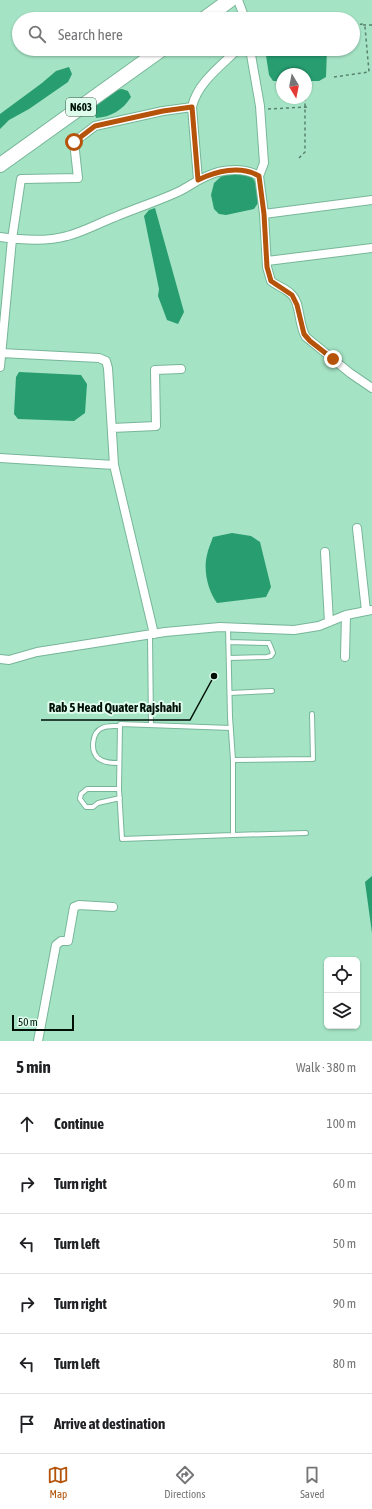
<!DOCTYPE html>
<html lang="en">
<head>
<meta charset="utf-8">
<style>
  :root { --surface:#fff; --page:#f2f2f2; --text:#202124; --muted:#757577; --line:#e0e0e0; --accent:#b45309 }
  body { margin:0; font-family:"Asap Condensed",sans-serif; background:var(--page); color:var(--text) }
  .controls { position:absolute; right:12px; bottom:12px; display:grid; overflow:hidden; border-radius:6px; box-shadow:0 1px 3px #0004 }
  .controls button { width:36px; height:36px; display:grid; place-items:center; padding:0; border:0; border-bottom:1px solid var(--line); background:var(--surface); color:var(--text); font:20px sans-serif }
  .compass { position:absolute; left:276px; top:68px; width:36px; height:36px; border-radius:50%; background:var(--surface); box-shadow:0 1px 3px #0004; rotate:170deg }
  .scale { position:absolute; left:12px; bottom:10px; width:62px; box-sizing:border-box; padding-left:4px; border:2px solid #001007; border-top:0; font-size:11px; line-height:14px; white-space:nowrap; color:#001007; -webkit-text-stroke:3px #ddfcec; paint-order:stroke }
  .stop { position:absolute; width:12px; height:12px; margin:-9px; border:3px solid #b45309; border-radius:50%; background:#fff }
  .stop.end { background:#b45309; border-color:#fff; box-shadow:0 1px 4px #0008 }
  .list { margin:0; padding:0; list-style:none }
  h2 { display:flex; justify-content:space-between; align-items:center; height:52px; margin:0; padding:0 16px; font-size:17px }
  h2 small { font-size:13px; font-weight:400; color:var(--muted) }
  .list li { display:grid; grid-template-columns:26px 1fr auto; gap:12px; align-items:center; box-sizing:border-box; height:60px; padding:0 16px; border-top:1px solid var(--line) }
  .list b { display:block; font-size:15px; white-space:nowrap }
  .list em { font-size:13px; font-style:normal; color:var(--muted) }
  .icon { flex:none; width:22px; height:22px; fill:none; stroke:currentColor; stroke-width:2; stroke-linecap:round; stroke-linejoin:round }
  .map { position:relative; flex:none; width:372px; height:1041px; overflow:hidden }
  .search { position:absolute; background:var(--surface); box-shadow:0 1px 3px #0004; left:12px; right:12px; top:12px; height:44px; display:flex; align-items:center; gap:10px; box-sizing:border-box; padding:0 14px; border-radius:22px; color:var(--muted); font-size:15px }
  .sheet { height:412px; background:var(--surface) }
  nav { display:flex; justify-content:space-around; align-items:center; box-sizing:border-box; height:56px; border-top:1px solid var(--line); background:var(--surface); font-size:11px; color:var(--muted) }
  nav a { display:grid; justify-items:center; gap:2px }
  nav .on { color:var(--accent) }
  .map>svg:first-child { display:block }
  .water { fill:#279d70 }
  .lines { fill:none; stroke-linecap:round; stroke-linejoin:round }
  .service-casing { stroke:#78b699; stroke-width:6 }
  .minor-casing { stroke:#78b699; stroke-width:10 }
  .trunk-casing { stroke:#78b699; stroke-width:16 }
  .path { stroke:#58826d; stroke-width:1.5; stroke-dasharray:3 3; stroke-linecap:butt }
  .service { stroke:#fff; stroke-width:4 }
  .minor { stroke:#fff; stroke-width:8 }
  .trunk { stroke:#fff; stroke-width:14 }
  .route { stroke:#b45309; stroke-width:5 }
  .labels { text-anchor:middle; stroke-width:4; stroke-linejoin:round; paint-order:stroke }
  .shield { fill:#ddfcec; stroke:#42574c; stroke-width:1 }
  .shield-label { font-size:11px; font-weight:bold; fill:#001007 }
  .leader { fill:none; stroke:#001007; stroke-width:1.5 }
  .callout-dot { fill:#001007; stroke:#ddfcec; stroke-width:1.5 }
  .callout-label { font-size:13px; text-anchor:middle; font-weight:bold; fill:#001007; stroke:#ddfcec; stroke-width:4; stroke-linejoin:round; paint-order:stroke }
</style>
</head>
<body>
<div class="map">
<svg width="372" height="1041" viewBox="0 0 372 1041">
  <rect width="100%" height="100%" fill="#a4e3c4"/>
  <path class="water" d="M265 49H327L326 77 319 81H306V74H282V81H273L269 75Z
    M69 67 72 74 68 82 29 109 9 120 0 129V114L42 83 56 71Z
    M122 89 128 91 131 97C123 110 111 117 96 118L93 108C102 95 106 91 122 89Z
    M244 172C256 177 258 188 260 200L254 209 226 215 219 214 214 209 211 195 214 183 225 173Z
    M155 208 184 312 178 324 167 320 158 296 159 289 144 216 149 210Z
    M19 372 81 375 87 384 85 413 74 421 18 419 14 414 16 377Z
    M232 533 251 536 260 542 271 587 266 597 217 603C208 591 203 570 207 555 208 549 211 543 213 537Z
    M372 876V933L365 882Z"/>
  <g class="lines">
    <g class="service-casing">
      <path id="service" d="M228 627 230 717 233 760 313 759 312 714
        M150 635 151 725
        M228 642 269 643 273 653 271 656 267 657 229 658
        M230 693 272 691
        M231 728 120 724 119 789 122 839 233 835
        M233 760V835L306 833
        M119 763C112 763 104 763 98 758 90 751 92 732 102 728 107 725 114 726 120 726
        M119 789H87L81 794 80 799 86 807H93L98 803 120 798"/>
    </g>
    <g class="minor-casing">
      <path id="minor" d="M238 0 245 19
        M259 176 264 214 267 267 271 281C277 286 287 289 292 295 301 304 298 325 306 337L350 373 372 388
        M198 180 192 107C197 83 221 66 238 49
        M264 214 372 200
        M0 237C21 240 46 242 67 236 83 232 99 223 115 217 136 208 159 201 180 191 193 184 203 176 218 172 232 169 247 169 259 176L264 163 260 106 250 49
        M267 261 372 248
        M1 353 99 358 106 361 108 368 114 465 154 634
        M0 367 12 239 21 179 78 178 74 142 95 126 163 111 192 107
        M112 428 156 426 155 370 181 369
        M0 458 114 465
        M357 528 366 611
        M325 552 329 622
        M345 657 346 615
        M0 659 9 660 37 652 165 632 220 627 294 630 319 626 346 615 372 610
        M38 1041 56 945 61 941H68L74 907 79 905 113 907"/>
    </g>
    <g class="trunk-casing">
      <path id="trunk" d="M204 19 230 0
        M0 165 162 49"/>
    </g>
    <path class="path" d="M363 25H372
      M334 77 369 72 365 27 362 24 353 26
      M268 109 307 107
      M299 158 305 152V98"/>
    <use href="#service" class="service"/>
    <use href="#minor" class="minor"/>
    <use href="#trunk" class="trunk"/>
  </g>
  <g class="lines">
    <path class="route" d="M74 142 95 126 163 111 192 107 198 180C216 171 240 165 259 176L264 214 267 267 271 281 292 295 297 305 304 334 310 341 333 359"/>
  </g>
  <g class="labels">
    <rect class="shield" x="66" y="98" width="30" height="18" rx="3"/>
    <g class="shield-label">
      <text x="81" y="111">N603</text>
    </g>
  </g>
  <path class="leader" d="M214 676L190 720H41"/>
  <circle class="callout-dot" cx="214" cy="676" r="4"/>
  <g class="callout-label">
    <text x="115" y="712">Rab 5 Head Quater Rajshahi</text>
  </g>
</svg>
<div class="controls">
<button><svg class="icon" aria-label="locate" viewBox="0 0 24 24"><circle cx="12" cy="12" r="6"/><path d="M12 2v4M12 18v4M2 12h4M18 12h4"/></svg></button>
<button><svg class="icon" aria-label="layers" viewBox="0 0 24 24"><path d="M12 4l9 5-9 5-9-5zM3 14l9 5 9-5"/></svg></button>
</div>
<svg class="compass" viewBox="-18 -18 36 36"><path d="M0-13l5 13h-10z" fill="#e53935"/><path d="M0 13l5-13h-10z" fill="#757577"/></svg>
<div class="scale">50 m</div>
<div class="stop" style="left:74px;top:142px"></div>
<div class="stop end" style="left:333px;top:359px"></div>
<div class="search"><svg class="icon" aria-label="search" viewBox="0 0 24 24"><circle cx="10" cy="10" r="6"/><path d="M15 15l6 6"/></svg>Search here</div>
</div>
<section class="sheet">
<h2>5 min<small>Walk · 380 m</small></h2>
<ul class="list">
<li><svg class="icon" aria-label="ahead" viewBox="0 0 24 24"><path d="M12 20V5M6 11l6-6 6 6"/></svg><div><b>Continue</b></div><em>100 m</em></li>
<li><svg class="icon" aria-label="right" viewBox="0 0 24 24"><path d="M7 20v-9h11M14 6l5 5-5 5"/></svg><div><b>Turn right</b></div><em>60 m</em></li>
<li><svg class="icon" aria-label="left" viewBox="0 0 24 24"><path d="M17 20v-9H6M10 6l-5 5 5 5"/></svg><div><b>Turn left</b></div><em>50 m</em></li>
<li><svg class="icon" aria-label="right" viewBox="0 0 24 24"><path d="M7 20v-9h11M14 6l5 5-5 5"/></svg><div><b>Turn right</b></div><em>90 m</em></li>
<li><svg class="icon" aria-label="left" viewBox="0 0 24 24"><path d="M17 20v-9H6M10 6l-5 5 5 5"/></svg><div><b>Turn left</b></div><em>80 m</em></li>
<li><svg class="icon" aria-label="arrive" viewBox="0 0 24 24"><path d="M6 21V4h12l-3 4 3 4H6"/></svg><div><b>Arrive at destination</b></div></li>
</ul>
</section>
<nav>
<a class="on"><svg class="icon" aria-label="map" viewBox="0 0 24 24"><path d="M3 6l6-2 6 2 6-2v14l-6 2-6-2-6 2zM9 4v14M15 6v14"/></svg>Map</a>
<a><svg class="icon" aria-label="directions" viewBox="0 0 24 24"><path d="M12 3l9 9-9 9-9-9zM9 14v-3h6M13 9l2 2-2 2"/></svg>Directions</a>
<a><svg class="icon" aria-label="saved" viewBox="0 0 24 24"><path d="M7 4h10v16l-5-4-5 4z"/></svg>Saved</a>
</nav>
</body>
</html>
